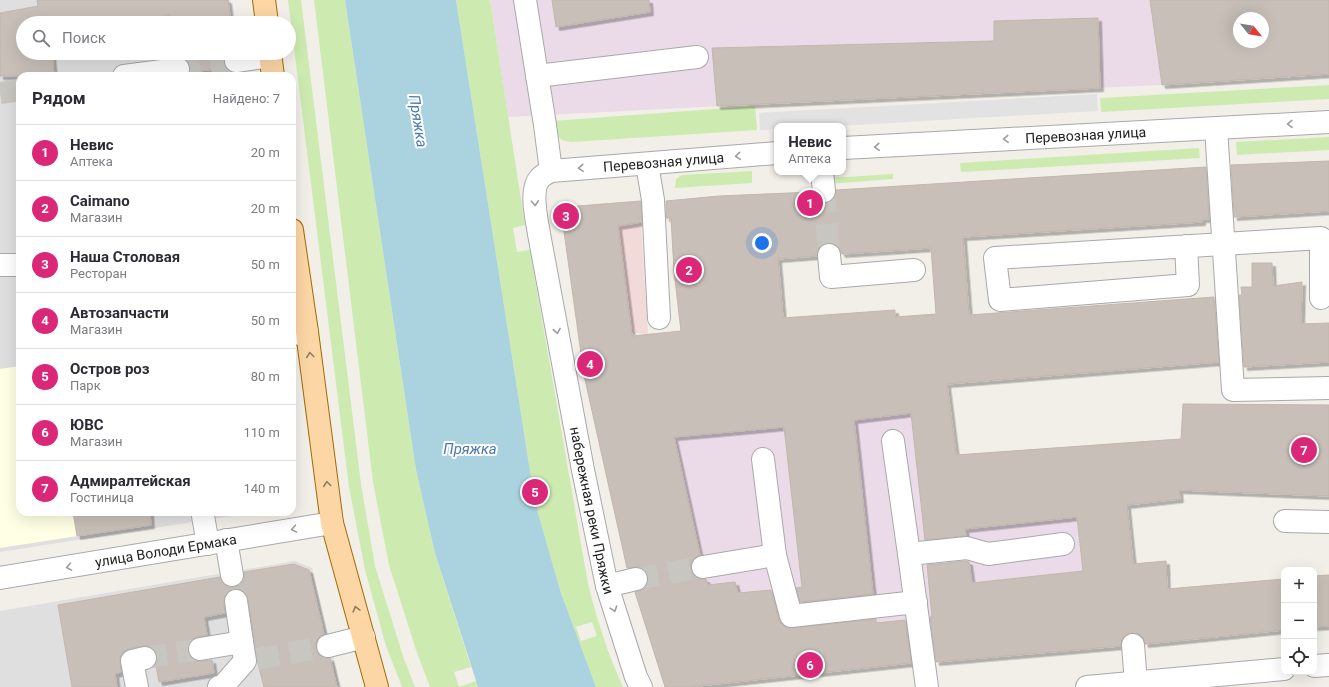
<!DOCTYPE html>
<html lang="ru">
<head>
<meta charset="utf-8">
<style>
  :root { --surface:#fff; --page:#f2f2f3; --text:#2b2b33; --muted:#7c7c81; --line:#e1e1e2; --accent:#db2777 }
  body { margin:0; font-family:Roboto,sans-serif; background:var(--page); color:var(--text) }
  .controls { position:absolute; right:12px; bottom:12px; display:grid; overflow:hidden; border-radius:8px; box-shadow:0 4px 16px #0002 }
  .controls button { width:36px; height:36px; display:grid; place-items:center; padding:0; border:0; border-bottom:1px solid var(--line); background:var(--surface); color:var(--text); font:20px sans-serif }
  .compass { position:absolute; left:1233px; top:12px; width:36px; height:36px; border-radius:50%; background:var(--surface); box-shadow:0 4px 16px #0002; rotate:120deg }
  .you { position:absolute; left:762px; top:243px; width:14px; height:14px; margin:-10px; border:3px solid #fff; border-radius:50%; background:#1a73e8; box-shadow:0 0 0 6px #1a73e833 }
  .badge { display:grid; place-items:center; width:26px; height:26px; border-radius:50%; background:var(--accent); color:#fff; font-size:13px; font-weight:700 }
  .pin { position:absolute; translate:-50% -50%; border:2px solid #fff; box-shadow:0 1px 4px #0006 }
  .popup { position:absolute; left:774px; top:123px; width:72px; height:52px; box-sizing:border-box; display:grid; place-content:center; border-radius:8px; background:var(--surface); filter:drop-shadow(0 1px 3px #0005); font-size:13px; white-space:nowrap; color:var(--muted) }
  .popup b { font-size:15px; color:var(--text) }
  .popup::after { content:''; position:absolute; left:50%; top:100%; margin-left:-8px; border:8px solid transparent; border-top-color:var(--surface) }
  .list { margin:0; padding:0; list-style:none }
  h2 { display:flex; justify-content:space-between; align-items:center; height:52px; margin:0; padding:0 16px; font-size:17px }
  h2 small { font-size:13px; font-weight:400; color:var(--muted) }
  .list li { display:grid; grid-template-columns:26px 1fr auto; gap:12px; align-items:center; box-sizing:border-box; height:56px; padding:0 16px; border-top:1px solid var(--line) }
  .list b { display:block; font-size:15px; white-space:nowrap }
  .list p { margin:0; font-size:13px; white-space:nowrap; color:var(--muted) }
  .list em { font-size:13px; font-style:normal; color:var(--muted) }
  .icon { flex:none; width:22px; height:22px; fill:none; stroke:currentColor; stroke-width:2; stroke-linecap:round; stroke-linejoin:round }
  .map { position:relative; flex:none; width:1329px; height:687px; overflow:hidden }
  .search { position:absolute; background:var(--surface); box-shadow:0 4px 16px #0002; left:16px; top:16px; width:280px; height:44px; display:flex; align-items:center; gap:10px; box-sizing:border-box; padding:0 14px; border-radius:22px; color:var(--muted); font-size:15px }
  .panel { position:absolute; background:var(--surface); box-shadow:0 4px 16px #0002; left:16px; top:72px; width:280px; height:444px; border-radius:12px }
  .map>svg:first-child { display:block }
  .residential { fill:#e0dfdf }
  .commercial { fill:#f2dad9 }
  .industrial { fill:#ebdbe8; fill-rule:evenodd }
  .education { fill:#ffffe5 }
  .grass { fill:#cdebb0; fill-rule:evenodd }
  .parking { fill:#e2e2e2 }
  .water { fill:#aad3df }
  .building { fill:#c7bfb8; stroke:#c4b6ab; fill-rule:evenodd; filter:url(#shadow) }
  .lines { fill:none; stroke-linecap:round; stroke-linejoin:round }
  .minor-tunnel { stroke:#c8c6c1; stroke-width:22; stroke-dasharray:22 11; stroke-linecap:butt }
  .minor-casing { stroke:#a9a9a9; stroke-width:24 }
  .major-casing { stroke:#a06b00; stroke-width:24 }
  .minor { stroke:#fff; stroke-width:22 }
  .major { stroke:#fcd6a4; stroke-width:22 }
  .oneway { stroke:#9c9c9c }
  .oneway2 { stroke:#8f7c63 }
  .labels { text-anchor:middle; stroke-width:4; stroke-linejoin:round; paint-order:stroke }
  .street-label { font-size:14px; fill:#222; stroke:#fff }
  .water-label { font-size:15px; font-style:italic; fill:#4a7aab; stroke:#fff }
</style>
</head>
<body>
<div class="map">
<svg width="1329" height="687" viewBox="0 0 1329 687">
  <defs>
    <filter id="shadow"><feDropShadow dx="3.5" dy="3.5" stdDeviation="0" flood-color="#0004"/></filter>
  </defs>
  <rect width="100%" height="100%" fill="#f2efe9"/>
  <path class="residential" d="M0 0H230L233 23H23V53H237L241 76H20V512H258L0 552Z
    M295 561 312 568 341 687H0V611Z"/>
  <path class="commercial" d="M614 203 618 226 641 222 648 334 632 333 634 371 578 206Z"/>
  <path class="industrial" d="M490 0H1329V74L1162 85 930 95 508 117ZM1239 18H1263V42H1239Z
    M584 375 947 384 956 455 1173 439 1180 499 1127 505 1133 564 1166 561 1169 641 936 662H916L689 687H665L628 571Z"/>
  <path class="education" d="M20 366V512H147L149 525 0 548V369Z"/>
  <path class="grass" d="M288 0H301L361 484 375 566 403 656 415 687H402L386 646 365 570 349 487Z
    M314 0H345L416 470 435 553 471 667 454 672 459 687 476 681 478 687H430L416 650 389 565 373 482Z
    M456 0H490L525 225 513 228 517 252 530 250 588 584C597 620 608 654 623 687H596L561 593 538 513 530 471ZM592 622 597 636 581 641 576 627Z
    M1329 85V99L1101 112 1100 98Z
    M755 106 757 130 572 142C556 141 556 134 553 121Z
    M1329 137V150L1237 155 1236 142Z
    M1199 148 1200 158 961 172 960 163Z
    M752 171V183L675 188 676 179 682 175Z
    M893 174V179L829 184V178Z"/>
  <path class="parking" d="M1097 94 1098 111 838 126H777V129L760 130 759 113Z"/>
  <path class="water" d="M345 0H456L530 471 538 513 561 593 596 687H478L435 553 416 470Z"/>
  <path class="building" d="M37 0H228L231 23H170L169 15 127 23H23V53H52L54 76H0V13L38 6Z
    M552 0H649L650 12 556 27Z
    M1150 0H1329V74L1162 85ZM1239 18H1263V42H1239Z
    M1098 18 1100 88 717 106 712 48 994 41V21Z
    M175 53H227L224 57V62L226 68 190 72V67L188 62 182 57H176Z
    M1329 161V211L1234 217 1231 165Z
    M1206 167 1209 219H1202V222L963 237 969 315 1214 297 1219 362 947 384 956 455 1181 439 1183 404 1329 405V496L1179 490 1180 499 1127 505 1133 564 1166 561 1167 589 1284 579V630L1145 644 1143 638 1139 634 1132 633 1126 635 1122 639 1121 646 936 662 930 617H932L927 565 966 561 969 562 972 583 1083 571 1077 517 965 529 966 536 925 540 911 413 854 420 873 594 800 602 796 588 802 587 784 427 674 437 700 555 695 558 691 563V569L694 575 699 579H706L707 585 735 582 738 593 771 590 779 620 782 625 787 628H792L876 619V623L905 620 911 663 689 687H665L635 592 645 588 648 582V576L645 571 640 567 627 568 584 375 561 210 578 206 641 201 642 222 618 226 632 336 681 331 674 271 671 218H666V201L719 196 812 192 814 199 819 202 825 203 832 201 835 196 836 190ZM828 243 835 244 839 248 842 254 931 248 936 314 895 317V310L783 318 778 259 817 256 818 250 822 245Z
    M1252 263H1272L1273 286 1302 282 1301 324 1329 323V362L1244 367 1239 295H1242L1241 287H1252Z
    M73 512H150L151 525 77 536Z
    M294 564 309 570 324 634 319 637 316 642V649L319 655 325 658H330L337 687H264L257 660 248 599 246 594 241 590 235 589 229 591 225 596 224 603 225 613 204 617 207 635 192 639 188 645V651L190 657 195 661H202L212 660 214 673 159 682 156 666H154L157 661V655L154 650 149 646H143L129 649 123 652 120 657V663L121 672 115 674 117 687H72L58 605 220 577 223 583 228 587H234L240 585 244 580V572Z
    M1329 575V626L1314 627V576Z"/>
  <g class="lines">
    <path class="minor-tunnel" d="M178 69 236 61
      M0 93 20 90
      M824 191 829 255
      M636 579 703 567
      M145 658 200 649
      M257 659 328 646"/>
    <g class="minor-casing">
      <g id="minor">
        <path d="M525 0 545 125 551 171"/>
        <path d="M236 61 271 56"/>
        <path d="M124 76 178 69"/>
        <path d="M537 76 697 57"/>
        <path d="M1216 128 1233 390 1329 388"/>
        <path id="s1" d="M843 148 1329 122"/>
        <path d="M647 164 653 200 659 318"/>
        <path id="s2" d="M551 171C547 173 543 175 540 178 529 190 537 220 539 234L583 470 607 586 636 677 641 687"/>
        <path id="s3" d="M551 171 777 153"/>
        <path d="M822 172 824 191"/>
        <path d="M1186 246 1188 285 1000 300 995 258 1321 238V298"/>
        <path d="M829 255 831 277 914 270"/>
        <path d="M0 265H20"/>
        <path d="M292 334 307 332"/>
        <path d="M893 441 909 554 927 687"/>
        <path d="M763 459 775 555 791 616 916 602"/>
        <path d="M203 516 208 544"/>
        <path d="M1285 521 1329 522"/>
        <path d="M226 540 232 575"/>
        <path d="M909 554 967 548 988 554 1063 544"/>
        <path d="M703 567 775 555"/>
        <path id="s4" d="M0 578 332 523"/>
        <path d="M607 586 636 579"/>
        <path d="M236 601 242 642"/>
        <path d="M1133 645 1136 683"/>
        <path d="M328 646 364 637"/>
        <path d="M200 649 242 642 245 661 223 686 219 687"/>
        <path d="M1314 666 1329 665"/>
        <path d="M137 687 132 661 145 658"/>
        <path d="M1087 687 1284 669"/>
      </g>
    </g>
    <g class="major-casing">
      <path id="major" d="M264 0 267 23
        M270 53 273 76
        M292 230 307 332 332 523 377 687"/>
    </g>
    <use href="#minor" class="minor"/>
    <use href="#major" class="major"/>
  </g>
  <defs><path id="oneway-chevron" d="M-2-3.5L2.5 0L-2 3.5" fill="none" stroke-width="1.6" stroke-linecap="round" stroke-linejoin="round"/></defs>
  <g class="oneway">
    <use href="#oneway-chevron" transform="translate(1290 124) rotate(177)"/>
    <use href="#oneway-chevron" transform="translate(1006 139) rotate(177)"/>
    <use href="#oneway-chevron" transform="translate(877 147) rotate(177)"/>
    <use href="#oneway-chevron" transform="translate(738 156) rotate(175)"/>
    <use href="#oneway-chevron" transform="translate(581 168) rotate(176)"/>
    <use href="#oneway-chevron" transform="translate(535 203) rotate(87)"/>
    <use href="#oneway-chevron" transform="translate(557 331) rotate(80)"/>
    <use href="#oneway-chevron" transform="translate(294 529) rotate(170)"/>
    <use href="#oneway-chevron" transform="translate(69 567) rotate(170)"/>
    <use href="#oneway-chevron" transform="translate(614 609) rotate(72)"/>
  </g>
  <g class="oneway2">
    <use href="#oneway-chevron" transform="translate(310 355) rotate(-98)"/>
    <use href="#oneway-chevron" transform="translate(327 484) rotate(-98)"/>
    <use href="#oneway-chevron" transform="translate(356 609) rotate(-105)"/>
  </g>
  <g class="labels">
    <g class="street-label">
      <text dy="5" stroke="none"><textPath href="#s1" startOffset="243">Перевозная улица</textPath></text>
      <text dy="5" stroke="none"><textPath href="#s3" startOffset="113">Перевозная улица</textPath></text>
      <text dy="5" stroke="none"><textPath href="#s2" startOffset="352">набережная реки Пряжки</textPath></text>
      <text dy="5" stroke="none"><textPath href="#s4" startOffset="168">улица Володи Ермака</textPath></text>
    </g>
    <g class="water-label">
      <text transform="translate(418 121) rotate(81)" y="5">Пряжка</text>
      <text x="470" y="454">Пряжка</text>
    </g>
  </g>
</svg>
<div class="controls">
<button>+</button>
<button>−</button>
<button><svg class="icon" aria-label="locate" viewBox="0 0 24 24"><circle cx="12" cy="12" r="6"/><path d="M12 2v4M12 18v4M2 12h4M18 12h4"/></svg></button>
</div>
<svg class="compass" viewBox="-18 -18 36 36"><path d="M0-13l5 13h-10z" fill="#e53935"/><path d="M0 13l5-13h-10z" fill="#7c7c81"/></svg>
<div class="you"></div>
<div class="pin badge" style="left:810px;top:203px">1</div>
<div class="popup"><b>Невис</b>Аптека</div>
<div class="pin badge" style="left:689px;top:270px">2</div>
<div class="pin badge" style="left:566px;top:216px">3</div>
<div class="pin badge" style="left:590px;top:364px">4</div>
<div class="pin badge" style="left:535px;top:492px">5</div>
<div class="pin badge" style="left:810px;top:665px">6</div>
<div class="pin badge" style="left:1304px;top:450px">7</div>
<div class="search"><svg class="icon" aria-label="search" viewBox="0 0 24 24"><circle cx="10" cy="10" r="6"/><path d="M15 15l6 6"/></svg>Поиск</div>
<section class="panel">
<h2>Рядом<small>Найдено: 7</small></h2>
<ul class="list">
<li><span class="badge">1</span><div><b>Невис</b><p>Аптека</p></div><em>20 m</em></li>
<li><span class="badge">2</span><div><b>Caimano</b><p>Магазин</p></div><em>20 m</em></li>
<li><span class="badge">3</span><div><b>Наша Столовая</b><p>Ресторан</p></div><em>50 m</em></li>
<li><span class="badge">4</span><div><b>Автозапчасти</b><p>Магазин</p></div><em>50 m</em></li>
<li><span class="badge">5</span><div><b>Остров роз</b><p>Парк</p></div><em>80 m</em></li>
<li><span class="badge">6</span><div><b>ЮВС</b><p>Магазин</p></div><em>110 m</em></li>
<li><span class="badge">7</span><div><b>Адмиралтейская</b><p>Гостиница</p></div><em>140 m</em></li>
</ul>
</section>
</div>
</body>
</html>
